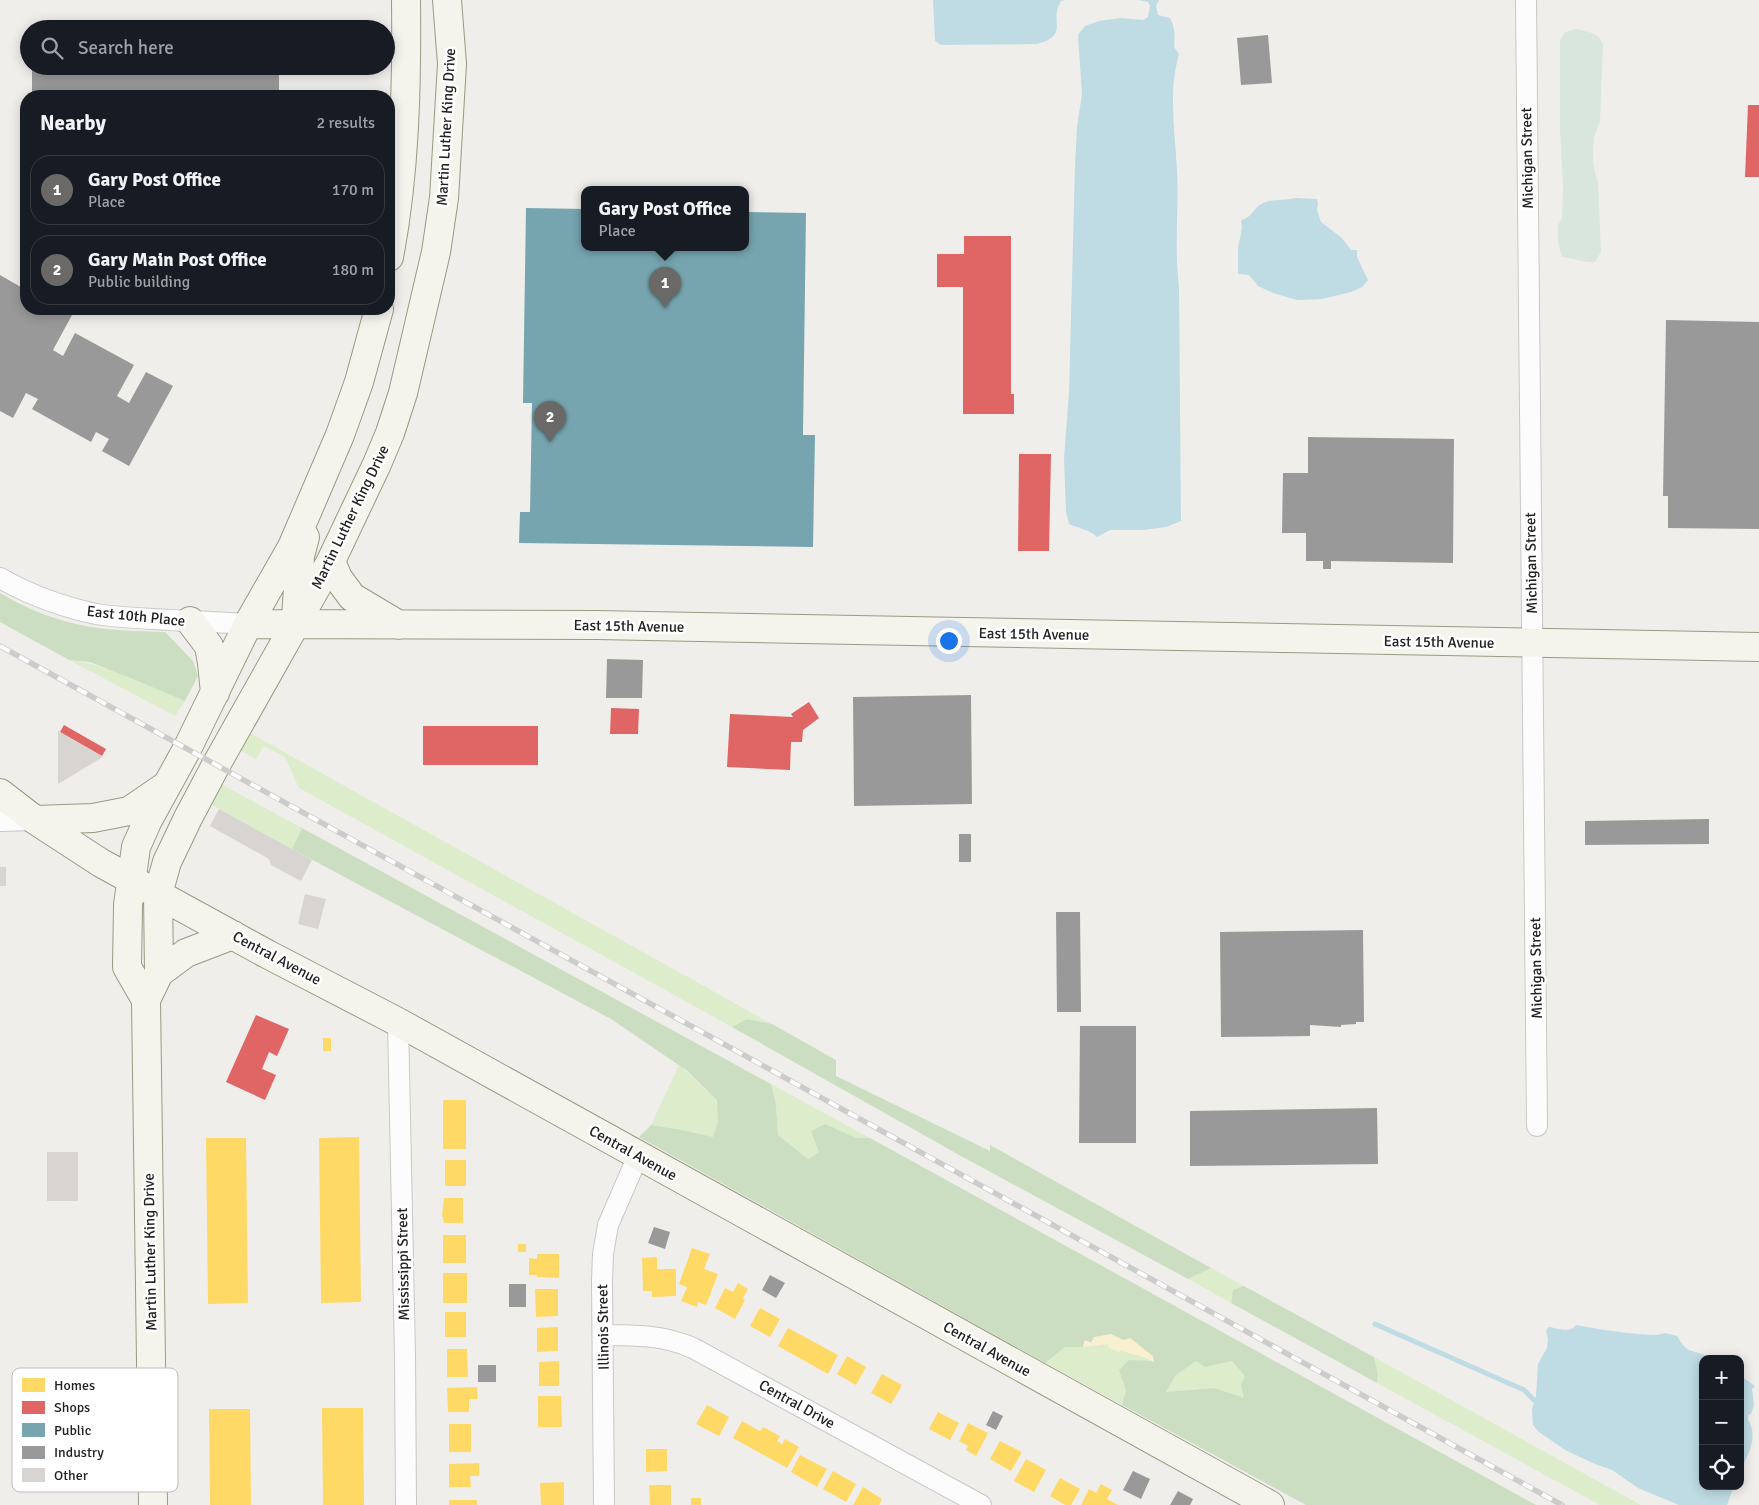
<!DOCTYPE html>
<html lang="en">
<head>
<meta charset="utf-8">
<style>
  :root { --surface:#171b24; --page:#242831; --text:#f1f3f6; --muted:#9ea1a6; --line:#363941; --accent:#6a6968 }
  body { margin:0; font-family:Signika,sans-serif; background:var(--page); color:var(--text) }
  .controls { position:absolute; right:15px; bottom:15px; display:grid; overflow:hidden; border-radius:10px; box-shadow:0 2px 12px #0003 }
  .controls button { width:45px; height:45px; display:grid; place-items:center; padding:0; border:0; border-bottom:1px solid var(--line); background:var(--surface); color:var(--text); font:25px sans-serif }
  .you { position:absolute; left:948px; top:640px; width:18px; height:18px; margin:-12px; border:4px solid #fff; border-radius:50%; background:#1a73e8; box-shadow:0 0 0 8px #1a73e833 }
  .badge { display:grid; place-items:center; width:32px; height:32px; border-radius:50%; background:var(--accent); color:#fff; font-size:16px; font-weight:700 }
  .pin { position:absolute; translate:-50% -41px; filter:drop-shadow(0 1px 2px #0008) }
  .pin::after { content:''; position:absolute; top:26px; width:18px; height:15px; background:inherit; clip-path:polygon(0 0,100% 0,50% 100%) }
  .popup { position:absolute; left:581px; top:186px; width:168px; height:65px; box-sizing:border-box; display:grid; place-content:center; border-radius:10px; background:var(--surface); filter:drop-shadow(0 1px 4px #0005); font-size:16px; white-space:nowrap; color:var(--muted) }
  .popup b { font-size:19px; color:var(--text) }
  .popup::after { content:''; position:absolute; left:50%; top:100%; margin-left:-10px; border:10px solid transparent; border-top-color:var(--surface) }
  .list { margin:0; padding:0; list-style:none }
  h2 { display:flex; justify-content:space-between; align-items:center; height:65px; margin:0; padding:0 20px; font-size:21px }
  h2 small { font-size:16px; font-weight:400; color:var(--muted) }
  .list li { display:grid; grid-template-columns:32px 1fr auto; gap:15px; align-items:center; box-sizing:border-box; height:70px; margin:0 10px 10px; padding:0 10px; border:1px solid var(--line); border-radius:20px }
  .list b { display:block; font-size:19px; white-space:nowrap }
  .list p { margin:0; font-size:16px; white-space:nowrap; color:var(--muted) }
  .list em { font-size:16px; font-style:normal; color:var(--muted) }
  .icon { flex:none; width:28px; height:28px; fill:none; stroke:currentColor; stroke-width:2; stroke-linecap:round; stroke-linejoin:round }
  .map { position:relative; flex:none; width:1759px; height:1505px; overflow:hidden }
  .search { position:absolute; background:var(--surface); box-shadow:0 2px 12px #0003; left:20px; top:20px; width:375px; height:55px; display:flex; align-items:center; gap:12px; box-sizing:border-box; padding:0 18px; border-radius:28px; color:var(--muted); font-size:19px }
  .panel { position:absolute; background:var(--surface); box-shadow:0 2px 12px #0003; left:20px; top:90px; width:375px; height:225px; border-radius:20px }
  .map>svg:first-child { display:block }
  .grass { fill:#ddeccb }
  .forest { fill:#cbdec1; fill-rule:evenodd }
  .wetland { fill:#d9e6de }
  .sand { fill:#f8f0d0 }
  .water { fill:#bfdbe3 }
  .homes { fill:#ffd966 }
  .shops { fill:#e06666 }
  .public { fill:#76a5af }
  .industry { fill:#999 }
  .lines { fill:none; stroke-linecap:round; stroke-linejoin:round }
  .stream { stroke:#bfdbe3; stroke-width:5 }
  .building { fill:#d7d4d2 }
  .street-casing { stroke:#c9c8c7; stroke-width:22 }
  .secondary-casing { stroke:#999a82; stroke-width:30 }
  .street { stroke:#fdfcfc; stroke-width:20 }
  .secondary { stroke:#f4f4ed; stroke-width:28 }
  .rail-casing { stroke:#ccc; stroke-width:5.5 }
  .rail { stroke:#fff; stroke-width:4; stroke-dasharray:11; stroke-linecap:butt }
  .labels { text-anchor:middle; stroke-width:5; stroke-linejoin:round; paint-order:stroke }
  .street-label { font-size:15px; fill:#222; stroke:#fff }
  .key { fill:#fff; stroke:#bdbdbd; stroke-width:1 }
  .key-label { font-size:14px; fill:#222 }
</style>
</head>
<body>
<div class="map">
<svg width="1759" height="1505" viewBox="0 0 1759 1505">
  <rect width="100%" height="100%" fill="#f0eeeb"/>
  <path class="grass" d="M69 660C110 665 148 685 185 701L175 716Z
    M248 732 772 1024 747 1019 732 1027 299 788 285 757 264 746 256 759 238 749Z
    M219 783 302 828 292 849 208 803Z
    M679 1065 717 1100 718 1123 713 1137 682 1130 651 1125Z
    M771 1084 870 1138H856L824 1124 819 1152 808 1159 778 1135 776 1105Z
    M1211 1268 1244 1286 1233 1290 1231 1303 1188 1279Z
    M1103 1344H1108L1131 1354H1140L1154 1362 1129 1360 1126 1390 1122 1405 1045 1363 1065 1347Z
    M1374 1357 1641 1505H1600L1377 1383 1378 1374Z
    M1196 1361 1205 1367 1232 1361 1245 1376 1244 1399 1214 1388 1166 1392 1175 1376Z"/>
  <path class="forest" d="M0 593C24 607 49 618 76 624 104 631 135 631 165 632L193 661 198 676 185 701 138 681 90 662 69 660 0 622Z
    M302 828 771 1084 776 1105 778 1135 808 1159 819 1152 811 1131 825 1124 856 1138H870L1536 1505H1306L1122 1405 1126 1390 1119 1370 1129 1360 1154 1361 1123 1341 1091 1343 1085 1340 1083 1347H1065L1045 1363 639 1137 651 1125 682 1130 713 1137 718 1122 717 1100 686 1070 611 1019 292 849ZM1196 1361 1205 1367 1232 1361 1245 1376 1241 1385 1244 1398 1214 1388 1166 1392 1175 1376Z
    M747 1019 772 1024 836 1060V1076L990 1151V1145L1211 1268 1188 1279 961 1156 732 1027Z
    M1244 1286 1374 1357 1378 1374 1377 1383 1231 1303 1233 1290Z"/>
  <path class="wetland" d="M1577 29C1588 32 1598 32 1603 44L1600 121 1594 138 1593 160 1595 173 1598 182 1601 252 1595 262C1584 263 1573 258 1562 257L1558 242V225L1562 218 1563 185 1560 131V40L1565 32Z"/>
  <path class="sand" d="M1111 1334 1123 1340 1130 1338 1153 1356 1154 1362C1142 1355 1133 1355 1121 1350L1120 1352 1109 1348 1108 1344 1083 1347 1085 1340 1091 1343 1094 1337Z"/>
  <path class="water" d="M933 0H1066L1061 1C1048 21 1071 35 1037 44L941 45 935 41Z
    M1139 0H1159L1156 6 1158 15 1170 18C1175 28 1175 36 1174 47L1179 54C1168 92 1175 132 1177 171 1179 210 1174 248 1179 286L1181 521 1166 527 1143 530H1110L1097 537C1090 530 1078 528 1069 524L1066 512 1064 458 1069 393 1075 166 1077 127 1082 94 1078 35 1085 26 1099 21 1121 18 1143 20 1148 17 1150 6 1148 2Z
    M1295 198 1317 199 1318 204 1317 210 1321 222 1342 238 1351 250H1357V257L1368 280 1362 287 1351 292 1322 299 1297 300 1273 293 1258 286 1249 275 1238 274V249L1242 227 1241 220C1253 217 1252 209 1263 203 1271 199 1285 201 1295 198Z
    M1576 1325C1591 1328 1655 1339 1665 1333L1677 1336C1687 1353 1688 1349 1705 1355L1706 1359H1703V1486H1734L1727 1505H1679L1638 1488 1612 1470 1595 1464 1565 1450 1539 1432 1533 1425 1532 1409 1536 1396 1538 1364 1547 1348 1548 1339 1546 1330 1549 1327C1558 1328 1570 1334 1576 1325Z
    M1740 1375 1755 1386 1752 1389 1754 1405 1751 1414 1748 1415V1420C1759 1436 1748 1455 1740 1471Z"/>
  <path class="homes" d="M323 1038H331V1051H323Z
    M443 1100H466V1149H443Z
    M359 1137 361 1302 321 1303 319 1138Z
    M206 1138H246L248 1303 208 1304Z
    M445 1160H466V1186H445Z
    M444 1198H463V1223H444L442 1215Z
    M443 1235H466V1263H443Z
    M518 1244H526V1252H518Z
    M692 1248 710 1254 704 1269 718 1274 706 1305 698 1302 697 1307 681 1301 687 1287 679 1284Z
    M537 1254H559V1278L537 1277V1275H529V1258L537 1259Z
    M657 1257V1269H676V1296L652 1297V1291H643L642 1258Z
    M443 1273H467V1303H443Z
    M738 1283 748 1289 743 1298 745 1300 735 1319 715 1308 725 1288 733 1292Z
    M535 1289H558V1316L536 1317Z
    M760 1308 780 1319 770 1337 750 1326Z
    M445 1312H466V1337H445Z
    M558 1327V1351L537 1352V1328Z
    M788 1328 838 1355 828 1374 778 1346Z
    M447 1349H467L468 1377H447Z
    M847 1356 866 1367 856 1385 837 1374Z
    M559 1361V1386H539V1362Z
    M882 1374 902 1385 891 1404 871 1393Z
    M477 1387 478 1399H469V1412H448L447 1388Z
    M538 1396H561L562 1427H538Z
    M707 1405 729 1417 719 1436 696 1424Z
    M322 1408H363L364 1505H323Z
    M209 1409H250L251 1505H210Z
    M938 1412 959 1423 950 1440 929 1429Z
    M742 1421 760 1431 763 1427 780 1436 777 1441 782 1444 785 1439 799 1447 787 1468 733 1438Z
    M968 1423 988 1433 976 1456 966 1450 968 1446 959 1441Z
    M449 1424H471V1452H449Z
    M1000 1441 1022 1452 1011 1471 990 1459Z
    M646 1449H667V1471L646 1472Z
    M800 1455 827 1469 817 1487 791 1472Z
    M1026 1459 1046 1470 1034 1492 1014 1481Z
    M479 1463V1476H470L471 1487H449V1464Z
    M833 1471 856 1484 846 1502 823 1489Z
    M1060 1478 1080 1489 1071 1505H1065L1050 1496Z
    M564 1482V1505H541L540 1483Z
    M1101 1484 1112 1490 1107 1499 1118 1505H1081L1089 1489 1096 1493Z
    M649 1485H671V1505H650Z
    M863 1487 882 1499 879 1505H853Z
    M691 1498H701V1505H691Z
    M449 1500H477V1505H449Z"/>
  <path class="shops" d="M1748 105H1759V177H1745Z
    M964 236H1011V394H1014V414H963V287H937V254H964Z
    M1019 454H1051L1049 551H1018Z
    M809 702 819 718 803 730 802 742H791L790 770 727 767 730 714 793 717 791 714Z
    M611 708 639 709 638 734H610Z
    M64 725 106 749 102 756 60 732Z
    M423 726H538V765H423Z
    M256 1015 289 1029 277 1056 269 1052 262 1069 276 1075 265 1100 226 1082Z"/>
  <path class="public" d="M526 208 585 209V247H745V212L806 213 803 435H815L813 547 519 543 520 512H530L532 403H523Z"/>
  <path class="industry" d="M1268 35 1272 83 1241 85 1237 38Z
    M32 66H279V96H32Z
    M0 275 26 290V309H61L72 315 53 350 63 356 75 333 134 365 117 396 129 403 146 372 173 386 129 466 102 451 109 439 96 432 91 442 32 409 38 399 26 393 13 418 0 411Z
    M1666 320 1759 322V529L1668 528V496H1663Z
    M1308 437 1454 439 1453 563 1331 561V569H1323V561H1306V533H1282L1283 473H1308Z
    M607 659 643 660 642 698H606Z
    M971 695 972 804 854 806 853 697Z
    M1709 819V844L1585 845V821Z
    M959 834H971V862H959Z
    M1056 912H1080L1081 1012H1057Z
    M1363 930 1364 1022H1356V1024L1341 1025V1027L1310 1025V1036L1221 1037 1220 932Z
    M1080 1026H1136V1143H1079Z
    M1377 1108 1378 1164 1190 1166V1111Z
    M654 1227 670 1232 665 1249 648 1243Z
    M770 1275 785 1283 776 1298 762 1290Z
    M509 1284H526V1307H509Z
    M478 1365H496V1382H478Z
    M993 1411 1003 1416 996 1430 986 1425Z
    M1133 1471 1150 1479 1141 1499 1123 1490Z
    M1178 1491 1193 1499 1190 1505H1170Z"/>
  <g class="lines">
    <path class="stream" d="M1375 1324 1524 1390 1534 1400"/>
  </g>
  <path class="building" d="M58 731 103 757 58 784Z
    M219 809 312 860 301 881 271 865 269 859 210 826Z
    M0 867H6V886H0Z
    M305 894 326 899 318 929 298 924Z
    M47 1152H78V1201H47Z"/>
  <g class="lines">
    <g class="street-casing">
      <path id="street" d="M1526 0 1537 1126
        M0 578C30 595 63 607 96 614 115 617 134 618 153 619 185 621 216 622 248 624
        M0 821 35 820
        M398 1022 405 1356 406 1505
        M603 1335C634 1335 664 1335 693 1348L981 1505
        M604 1505 602 1281 603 1254 608 1225 638 1156"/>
    </g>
    <g class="secondary-casing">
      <path id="secondary" d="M389 257C405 173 407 85 406 0
        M331 561 338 578 352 597 399 625
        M296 619 300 556 305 537
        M190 621 209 646 212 663 215 693
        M248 624 596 625 1759 647
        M0 793 35 820 101 863 267 954 398 1022 1270 1505
        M35 820 93 818 129 811 164 787
        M159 973 186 953 233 935
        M146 1000 127 967 128 905 136 847 148 820 187 749 248 624 292 547 340 435 359 382 379 309
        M153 1505 146 1000 159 973 158 894 167 862 188 818 216 765 331 561 377 464 390 433 403 393 436 252 444 198 452 64 447 0"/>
    </g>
    <use href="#street" class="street"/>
    <use href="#secondary" class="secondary"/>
    <g class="rail-casing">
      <path id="rail" d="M0 646 1562 1505"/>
    </g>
    <use href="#rail" class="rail"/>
  </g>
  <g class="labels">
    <g class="street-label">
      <text transform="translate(446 127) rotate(-87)" y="5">Martin Luther King Drive</text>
      <text transform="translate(1527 158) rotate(-91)" y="5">Michigan Street</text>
      <text transform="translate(350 517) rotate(-64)" y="5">Martin Luther King Drive</text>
      <text transform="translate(1531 563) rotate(-91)" y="5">Michigan Street</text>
      <text transform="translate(136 616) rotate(6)" y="5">East 10th Place</text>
      <text transform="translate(629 626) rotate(1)" y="5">East 15th Avenue</text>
      <text transform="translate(1034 634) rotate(1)" y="5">East 15th Avenue</text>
      <text transform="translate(1439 642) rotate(1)" y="5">East 15th Avenue</text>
      <text transform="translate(277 958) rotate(28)" y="5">Central Avenue</text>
      <text transform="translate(1536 968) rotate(-91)" y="5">Michigan Street</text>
      <text transform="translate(633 1153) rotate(29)" y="5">Central Avenue</text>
      <text transform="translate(150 1252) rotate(-91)" y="5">Martin Luther King Drive</text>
      <text transform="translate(403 1264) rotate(-91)" y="5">Mississippi Street</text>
      <text transform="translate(603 1327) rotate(-91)" y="5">Illinois Street</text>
      <text transform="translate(987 1349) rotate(29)" y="5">Central Avenue</text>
      <text transform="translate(797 1404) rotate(29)" y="5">Central Drive</text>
    </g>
  </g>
  <rect x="12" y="1368" width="166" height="124" rx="8" class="key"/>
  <rect x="22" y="1378" width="23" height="14" fill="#ffd966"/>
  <rect x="22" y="1401" width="23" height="13" fill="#e06666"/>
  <rect x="22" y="1423" width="23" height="14" fill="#76a5af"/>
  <rect x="22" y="1446" width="23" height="13" fill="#999"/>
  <rect x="22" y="1468" width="23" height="14" fill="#d7d4d2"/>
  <g class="key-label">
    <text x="54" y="1390">Homes</text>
    <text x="54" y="1412">Shops</text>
    <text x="54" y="1435">Public</text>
    <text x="54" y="1457">Industry</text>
    <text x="54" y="1480">Other</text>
  </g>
</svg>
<div class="controls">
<button>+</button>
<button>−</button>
<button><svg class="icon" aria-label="locate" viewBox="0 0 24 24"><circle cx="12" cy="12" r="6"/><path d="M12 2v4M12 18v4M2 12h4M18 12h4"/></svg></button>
</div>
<div class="you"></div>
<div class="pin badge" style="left:665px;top:308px">1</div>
<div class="popup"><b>Gary Post Office</b>Place</div>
<div class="pin badge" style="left:550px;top:442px">2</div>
<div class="search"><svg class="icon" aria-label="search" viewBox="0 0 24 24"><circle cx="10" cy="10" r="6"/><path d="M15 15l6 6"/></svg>Search here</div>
<section class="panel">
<h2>Nearby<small>2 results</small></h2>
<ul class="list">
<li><span class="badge">1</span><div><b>Gary Post Office</b><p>Place</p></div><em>170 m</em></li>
<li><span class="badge">2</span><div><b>Gary Main Post Office</b><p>Public building</p></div><em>180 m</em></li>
</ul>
</section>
</div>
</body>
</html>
